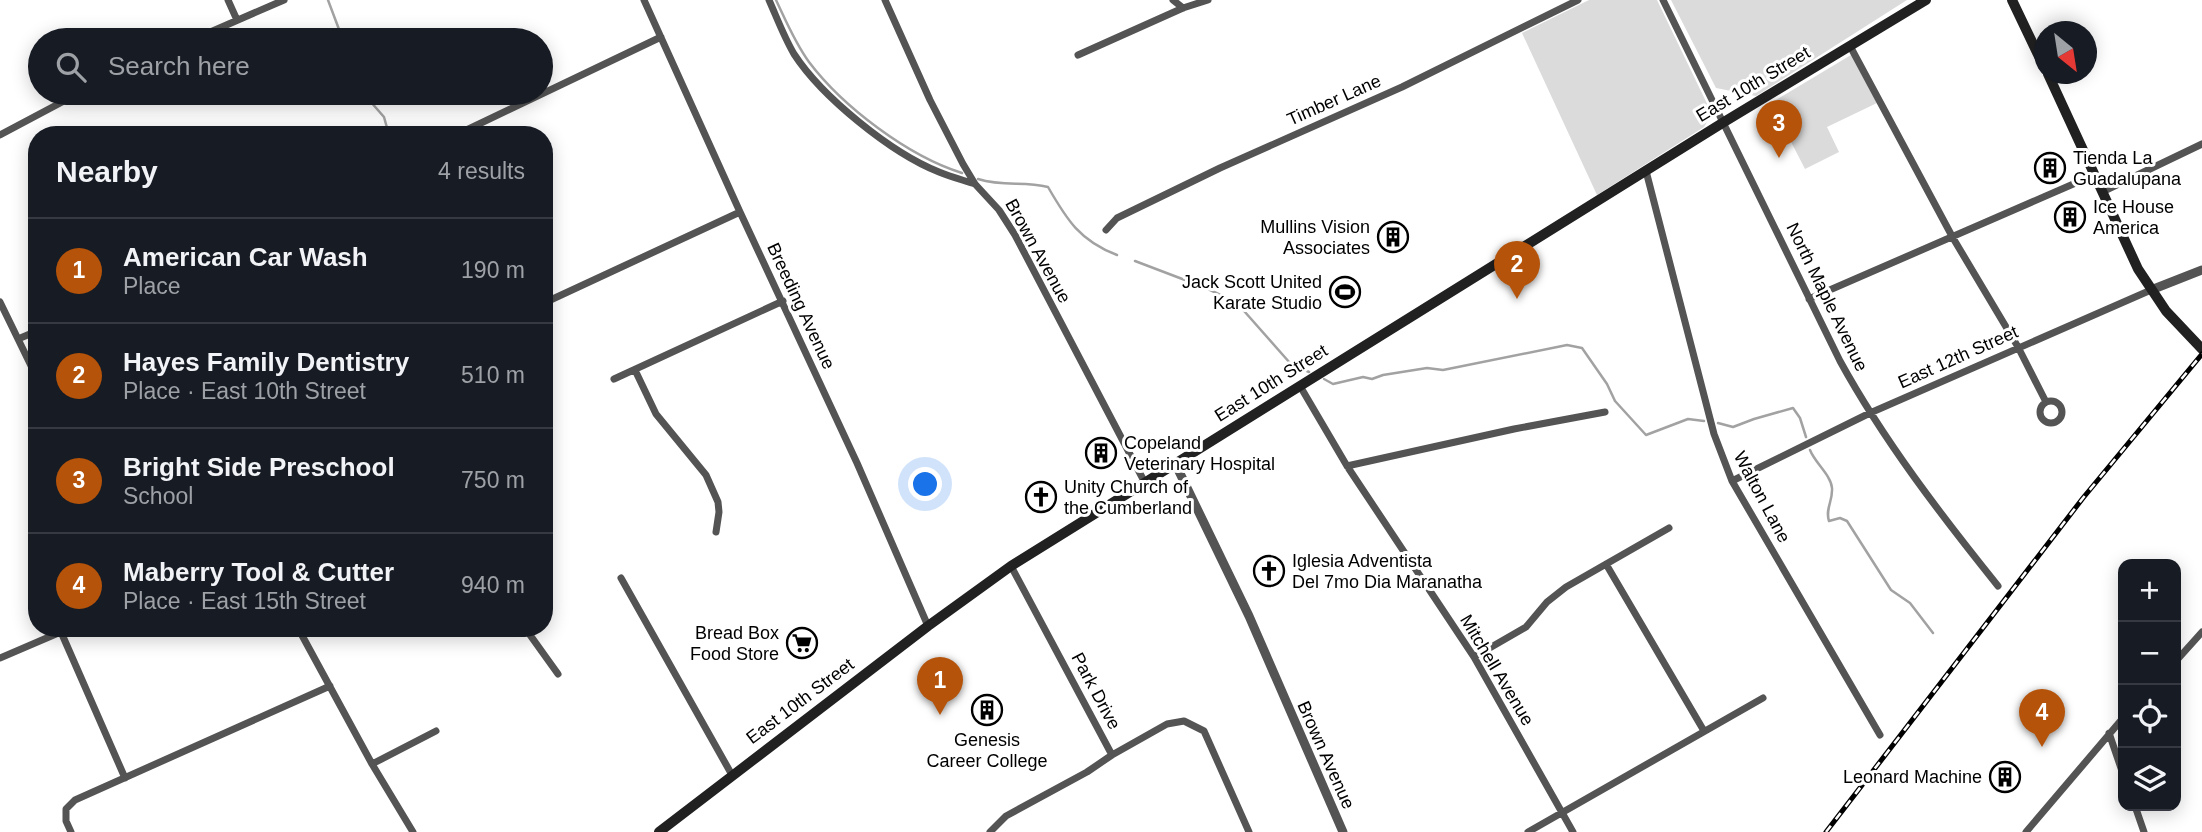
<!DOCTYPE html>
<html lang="en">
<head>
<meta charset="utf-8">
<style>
  :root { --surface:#171b24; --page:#20242c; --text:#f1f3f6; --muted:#9ea1a6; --line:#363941; --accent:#b45309 }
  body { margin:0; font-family:Arial,sans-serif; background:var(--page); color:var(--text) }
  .controls { position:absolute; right:21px; bottom:21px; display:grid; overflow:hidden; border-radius:14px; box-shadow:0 4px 18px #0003 }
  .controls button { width:63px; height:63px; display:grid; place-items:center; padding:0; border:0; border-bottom:2px solid var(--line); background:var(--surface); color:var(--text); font:35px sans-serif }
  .compass { position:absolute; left:2034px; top:21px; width:63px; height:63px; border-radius:50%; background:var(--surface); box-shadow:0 4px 18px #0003; rotate:150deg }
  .you { position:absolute; left:926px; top:485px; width:24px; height:24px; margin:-18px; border:5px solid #fff; border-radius:50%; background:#1a73e8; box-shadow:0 0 0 10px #1a73e833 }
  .badge { display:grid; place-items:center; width:46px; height:46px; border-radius:50%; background:var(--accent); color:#fff; font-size:23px; font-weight:700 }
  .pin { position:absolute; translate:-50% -58px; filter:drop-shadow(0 2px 4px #0008) }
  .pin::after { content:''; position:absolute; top:37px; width:24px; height:21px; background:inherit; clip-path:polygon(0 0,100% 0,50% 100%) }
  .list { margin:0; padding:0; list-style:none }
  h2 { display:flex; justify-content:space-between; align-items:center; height:91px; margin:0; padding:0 28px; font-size:30px }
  h2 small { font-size:23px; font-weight:400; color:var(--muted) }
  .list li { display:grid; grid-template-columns:46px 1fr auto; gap:21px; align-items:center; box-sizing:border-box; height:105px; padding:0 28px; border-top:2px solid var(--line) }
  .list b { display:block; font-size:26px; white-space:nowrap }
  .list p { margin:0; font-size:23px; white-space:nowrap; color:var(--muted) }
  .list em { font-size:23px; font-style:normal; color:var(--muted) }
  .icon { flex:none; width:38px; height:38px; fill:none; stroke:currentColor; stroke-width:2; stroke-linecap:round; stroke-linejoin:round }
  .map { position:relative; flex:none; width:2202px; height:832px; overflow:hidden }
  .search { position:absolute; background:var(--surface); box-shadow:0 4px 18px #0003; left:28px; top:28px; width:525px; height:77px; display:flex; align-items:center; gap:18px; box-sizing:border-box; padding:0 24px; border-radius:38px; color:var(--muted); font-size:26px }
  .panel { position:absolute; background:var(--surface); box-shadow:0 4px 18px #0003; left:28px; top:126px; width:525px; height:511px; border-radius:28px }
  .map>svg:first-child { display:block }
  .green { fill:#dbdbdb }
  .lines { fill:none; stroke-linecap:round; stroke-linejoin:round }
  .stream { stroke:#a2a2a2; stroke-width:2.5 }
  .minor { stroke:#545454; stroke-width:7 }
  .tertiary { stroke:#545454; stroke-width:9 }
  .secondary { stroke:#212121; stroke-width:10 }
  .rail-casing { stroke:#000; stroke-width:5 }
  .rail { stroke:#fff; stroke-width:2.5; stroke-dasharray:8; stroke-linecap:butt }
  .labels { text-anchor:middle; stroke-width:6; stroke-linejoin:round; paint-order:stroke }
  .street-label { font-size:18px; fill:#000; stroke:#fff }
  .poi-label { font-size:18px; fill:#000; stroke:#fff; text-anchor:start }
</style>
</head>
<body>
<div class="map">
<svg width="2202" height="832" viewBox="0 0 2202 832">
  <rect width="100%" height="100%" fill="#fff"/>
  <path class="green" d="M1589 0H1657L1712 114 1704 127 1597 195 1522 33Z
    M1671 0H1907L1756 96 1716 88Z
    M1851 55 1877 103 1827 127 1839 152 1805 169 1771 103Z"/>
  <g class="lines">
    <path class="stream" d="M328 0 343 40
      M776 0C786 21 795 43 809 62 843 107 908 156 962 173
      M363 93 384 117 389 135
      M978 179C1004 187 1023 181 1048 187 1067 220 1080 241 1117 255
      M1135 261 1206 288 1237 303 1290 363 1309 372
      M1324 379 1333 384 1363 377 1372 379 1383 375 1427 368 1443 370 1567 345 1582 348 1607 384 1615 401 1646 435 1688 419 1704 421
      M1718 423 1733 427 1754 419 1793 408 1800 418 1806 437
      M1810 450C1815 463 1831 475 1832 488 1833 501 1825 509 1829 521L1840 518 1847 521 1891 590 1910 603 1933 633"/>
    <path class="minor" d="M228 0 237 20
      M644 0 740 212 857 463 928 626
      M769 0C777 18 784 37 794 54 822 97 891 153 939 172 951 177 963 180 975 184
      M885 0 930 100 963 164 975 184 999 210 1015 235 1144 481
      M1173 0 1183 8
      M1663 0 1840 361C1884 441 1941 515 1998 586
      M192 40 284 0
      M1850 46 1953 238 2018 347 2046 402
      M1078 55 1183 8 1208 0
      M0 135 79 93
      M456 135 661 37
      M1646 171 1714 434 1732 481 1880 735
      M2102 192 2202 144
      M1106 230 1117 218 1220 168 1402 87 1578 0
      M1809 299 2094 175
      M0 302 37 378
      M544 303 740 212
      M18 339 37 331
      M635 370 656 414 706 475 718 502 719 512 716 532
      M614 379 783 301
      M1300 386 1347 466 1474 657 1573 832
      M2040 412a11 11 0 1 1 22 0a11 11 0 1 1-22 0Z
      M1347 466 1514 429 1605 412
      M1732 481 1870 413 2151 290
      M1606 564 1704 731
      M1011 566 1112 755
      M621 578 732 775
      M298 628 372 764 413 832
      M525 628 558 674
      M61 632 125 778
      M1474 657 1526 627 1547 602 1566 587 1669 528
      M0 658 70 628
      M2176 661 2202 632
      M2109 733 2123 774
      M372 764 436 731
      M2135 806 2144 832
      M71 832 66 821V809L75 800 330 686
      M990 832 1006 816 1087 772 1112 755 1167 724 1184 721 1204 731 1249 832
      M1528 832 1763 698
      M2026 832 2123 718"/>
    <path class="tertiary" d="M2151 290 2202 270
      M1175 463 1249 616 1343 832"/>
    <path class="secondary" d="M2012 0 2044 67
      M2048 74 2138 269 2166 311 2202 349
      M659 832 928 626 1011 566 1724 122 1926 0"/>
    <g class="rail-casing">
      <path id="rail" d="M1826 832 2083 498 2202 354"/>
    </g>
    <use href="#rail" class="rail"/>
  </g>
  <defs>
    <g id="building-ring" transform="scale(1.575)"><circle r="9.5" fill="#fff" stroke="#000" stroke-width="1.5"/><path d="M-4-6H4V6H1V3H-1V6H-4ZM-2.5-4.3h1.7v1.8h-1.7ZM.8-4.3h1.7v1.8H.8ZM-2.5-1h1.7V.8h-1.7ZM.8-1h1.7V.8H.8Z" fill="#000"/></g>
    <g id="stadium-ring" transform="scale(1.575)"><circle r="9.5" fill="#fff" stroke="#000" stroke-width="1.5"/><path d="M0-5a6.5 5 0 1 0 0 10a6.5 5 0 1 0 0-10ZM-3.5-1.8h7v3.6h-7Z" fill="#000"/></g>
    <g id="church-ring" transform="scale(1.575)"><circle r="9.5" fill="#fff" stroke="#000" stroke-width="1.5"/><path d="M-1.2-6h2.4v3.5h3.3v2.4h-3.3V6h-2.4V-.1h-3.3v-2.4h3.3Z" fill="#000"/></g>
    <g id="supermarket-ring" transform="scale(1.575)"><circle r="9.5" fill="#fff" stroke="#000" stroke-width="1.5"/><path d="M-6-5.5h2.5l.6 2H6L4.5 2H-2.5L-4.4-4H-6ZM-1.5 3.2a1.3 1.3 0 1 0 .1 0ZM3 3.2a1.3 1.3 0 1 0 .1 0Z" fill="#000"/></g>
  </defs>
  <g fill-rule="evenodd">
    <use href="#building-ring" x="2050" y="168"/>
    <use href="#building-ring" x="2070" y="217"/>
    <use href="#building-ring" x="1393" y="237"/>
    <use href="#stadium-ring" x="1345" y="292"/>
    <use href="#building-ring" x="1101" y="453"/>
    <use href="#church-ring" x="1041" y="497"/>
    <use href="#church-ring" x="1269" y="571"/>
    <use href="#supermarket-ring" x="802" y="643"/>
    <use href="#building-ring" x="987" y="710"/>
    <use href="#building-ring" x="2005" y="777"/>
  </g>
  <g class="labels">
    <g class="street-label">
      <text transform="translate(1753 84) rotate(-31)" y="6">East 10th Street</text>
      <text transform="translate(1334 100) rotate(-24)" y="6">Timber Lane</text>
      <text transform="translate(1038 251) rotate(61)" y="6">Brown Avenue</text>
      <text transform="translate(1827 297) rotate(64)" y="6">North Maple Avenue</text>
      <text transform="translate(801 306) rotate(65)" y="6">Breeding Avenue</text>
      <text transform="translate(1958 357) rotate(-24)" y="6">East 12th Street</text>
      <text transform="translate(1271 383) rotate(-32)" y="6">East 10th Street</text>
      <text transform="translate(1762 497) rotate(62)" y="6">Walton Lane</text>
      <text transform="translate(1497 670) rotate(59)" y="6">Mitchell Avenue</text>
      <text transform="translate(1096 691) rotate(62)" y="6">Park Drive</text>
      <text transform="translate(800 701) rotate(-37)" y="6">East 10th Street</text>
      <text transform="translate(1326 755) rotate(66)" y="6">Brown Avenue</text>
    </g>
    <g class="poi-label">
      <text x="2073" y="164">Tienda La<tspan x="2073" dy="21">Guadalupana</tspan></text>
      <text x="2093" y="213">Ice House<tspan x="2093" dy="21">America</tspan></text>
      <text x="1370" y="233" text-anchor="end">Mullins Vision<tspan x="1370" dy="21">Associates</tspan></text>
      <text x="1322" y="288" text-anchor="end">Jack Scott United<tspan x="1322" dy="21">Karate Studio</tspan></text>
      <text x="1124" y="449">Copeland<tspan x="1124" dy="21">Veterinary Hospital</tspan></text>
      <text x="1064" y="493">Unity Church of<tspan x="1064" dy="21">the Cumberland</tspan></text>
      <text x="1292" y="567">Iglesia Adventista<tspan x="1292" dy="21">Del 7mo Dia Maranatha</tspan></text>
      <text x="779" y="639" text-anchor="end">Bread Box<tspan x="779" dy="21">Food Store</tspan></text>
      <text x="987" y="746" text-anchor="middle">Genesis<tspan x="987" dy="21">Career College</tspan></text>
      <text x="1982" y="783" text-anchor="end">Leonard Machine</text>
    </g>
  </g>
</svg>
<div class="controls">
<button>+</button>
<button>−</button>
<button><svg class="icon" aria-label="locate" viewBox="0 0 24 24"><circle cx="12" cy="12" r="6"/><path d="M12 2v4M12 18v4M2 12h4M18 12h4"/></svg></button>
<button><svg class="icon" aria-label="layers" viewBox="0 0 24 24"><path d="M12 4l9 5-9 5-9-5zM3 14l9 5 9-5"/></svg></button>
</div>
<svg class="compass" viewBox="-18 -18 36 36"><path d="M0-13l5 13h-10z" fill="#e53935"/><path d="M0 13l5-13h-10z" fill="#9ea1a6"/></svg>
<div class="you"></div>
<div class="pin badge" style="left:940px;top:715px">1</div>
<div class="pin badge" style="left:1517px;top:299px">2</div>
<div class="pin badge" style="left:1779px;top:158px">3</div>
<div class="pin badge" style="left:2042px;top:747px">4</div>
<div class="search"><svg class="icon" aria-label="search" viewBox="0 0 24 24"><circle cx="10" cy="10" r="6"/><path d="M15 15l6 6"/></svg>Search here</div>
<section class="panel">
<h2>Nearby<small>4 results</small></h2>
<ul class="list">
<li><span class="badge">1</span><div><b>American Car Wash</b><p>Place</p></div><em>190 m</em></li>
<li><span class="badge">2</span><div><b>Hayes Family Dentistry</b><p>Place · East 10th Street</p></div><em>510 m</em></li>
<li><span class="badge">3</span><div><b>Bright Side Preschool</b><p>School</p></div><em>750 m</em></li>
<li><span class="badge">4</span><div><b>Maberry Tool &amp; Cutter</b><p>Place · East 15th Street</p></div><em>940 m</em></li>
</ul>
</section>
</div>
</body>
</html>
